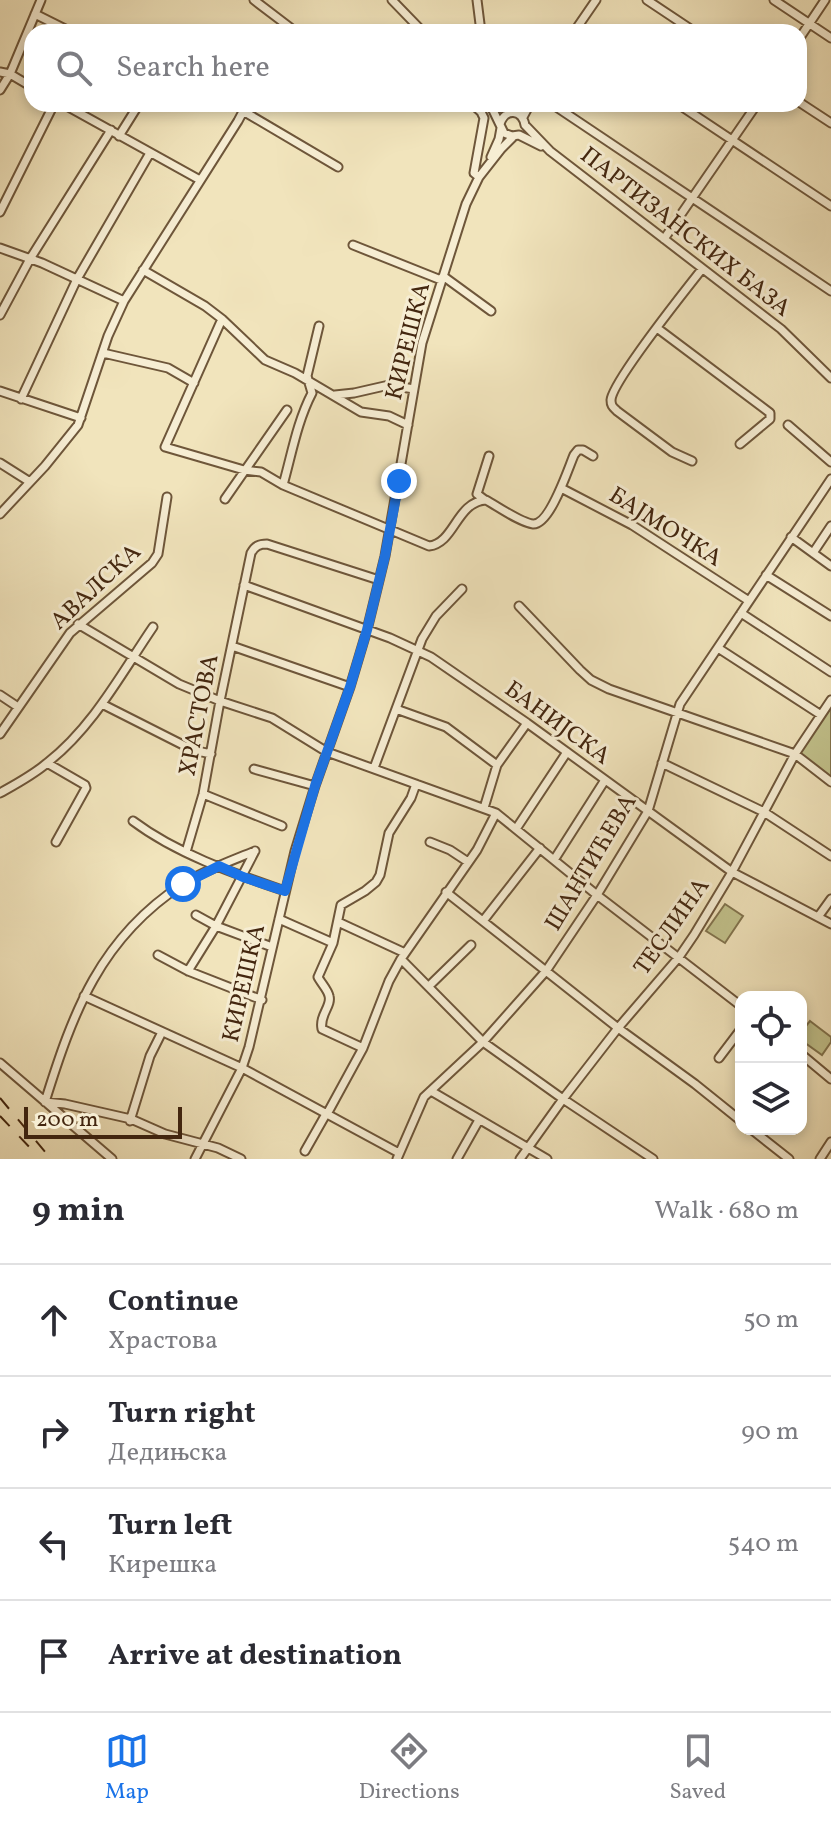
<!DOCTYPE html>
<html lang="en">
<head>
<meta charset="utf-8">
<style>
  :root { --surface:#fff; --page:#f2f2f3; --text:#2b2b33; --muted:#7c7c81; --line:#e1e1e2; --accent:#1a73e8 }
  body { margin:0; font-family:Vollkorn,serif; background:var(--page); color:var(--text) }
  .controls { position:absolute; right:24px; bottom:24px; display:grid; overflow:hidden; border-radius:16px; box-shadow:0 4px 12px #0003 }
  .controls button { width:72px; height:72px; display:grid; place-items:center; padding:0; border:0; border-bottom:2px solid var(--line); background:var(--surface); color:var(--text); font:40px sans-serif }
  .scale { position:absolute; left:24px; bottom:20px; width:158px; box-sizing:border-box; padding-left:8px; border:4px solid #43260f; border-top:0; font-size:22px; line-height:28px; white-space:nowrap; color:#43260f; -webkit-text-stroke:6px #f6edd3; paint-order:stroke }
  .stop { position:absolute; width:24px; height:24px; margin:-18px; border:6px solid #1a73e8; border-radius:50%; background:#fff }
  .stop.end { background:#1a73e8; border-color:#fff; box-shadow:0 2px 8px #0008 }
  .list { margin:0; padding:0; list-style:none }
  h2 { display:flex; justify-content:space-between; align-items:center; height:104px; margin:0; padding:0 32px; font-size:34px }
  h2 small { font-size:26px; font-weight:400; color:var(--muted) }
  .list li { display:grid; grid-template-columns:52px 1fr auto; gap:24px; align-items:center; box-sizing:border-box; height:112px; padding:0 32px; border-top:2px solid var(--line) }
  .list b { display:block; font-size:30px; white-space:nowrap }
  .list p { margin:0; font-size:26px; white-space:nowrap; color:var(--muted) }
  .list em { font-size:26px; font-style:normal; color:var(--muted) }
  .icon { flex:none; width:44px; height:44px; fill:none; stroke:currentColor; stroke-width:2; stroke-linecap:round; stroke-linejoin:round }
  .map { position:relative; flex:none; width:831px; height:1159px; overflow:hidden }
  .search { position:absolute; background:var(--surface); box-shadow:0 4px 12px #0003; left:24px; right:24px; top:24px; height:88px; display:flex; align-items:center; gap:20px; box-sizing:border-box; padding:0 28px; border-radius:24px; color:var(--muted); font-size:30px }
  .sheet { height:552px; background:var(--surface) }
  nav { display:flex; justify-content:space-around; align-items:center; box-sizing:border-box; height:112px; border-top:2px solid var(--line); background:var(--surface); font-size:22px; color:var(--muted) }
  nav a { display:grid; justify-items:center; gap:4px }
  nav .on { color:var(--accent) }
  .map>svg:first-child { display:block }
  .green { fill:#c2c28c; stroke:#82744e; stroke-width:2 }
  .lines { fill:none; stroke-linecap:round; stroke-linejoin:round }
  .minor-casing { stroke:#6e563a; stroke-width:11 }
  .minor { stroke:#f6edd3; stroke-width:7 }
  .rail { stroke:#43260f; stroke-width:2; stroke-dasharray:14 14; stroke-linecap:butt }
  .route { stroke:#1a73e8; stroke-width:10 }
  .labels { text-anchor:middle; stroke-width:6; stroke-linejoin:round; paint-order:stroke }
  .street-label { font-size:24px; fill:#43260f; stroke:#f6edd3 }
</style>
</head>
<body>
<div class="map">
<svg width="831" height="1159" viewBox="0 0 831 1159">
  <rect width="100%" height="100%" fill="#f1e4bc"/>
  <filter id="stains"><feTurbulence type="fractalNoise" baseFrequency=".0025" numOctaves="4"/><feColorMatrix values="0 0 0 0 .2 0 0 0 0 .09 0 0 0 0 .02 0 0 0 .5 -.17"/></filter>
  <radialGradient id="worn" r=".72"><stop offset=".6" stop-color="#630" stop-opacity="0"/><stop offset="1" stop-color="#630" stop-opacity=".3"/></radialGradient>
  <path class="green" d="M831 702V781L797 754Z
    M725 904 743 916 725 943 706 931Z
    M810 1021 831 1037V1042L822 1055 801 1040V1032Z"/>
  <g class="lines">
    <g class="minor-casing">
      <path id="minor" d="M254 0 296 32
        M392 0 423 32
        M477 0 481 32
        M647 0 695 32
        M774 0 831 38
        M35 14 71 32
        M574 32 596 0
        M799 39 825 0
        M0 72 10 74 32 87
        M0 90 10 74 41 0
        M799 102 831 123
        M63 104 200 180
        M472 104 481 112 484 118 474 173 479 177
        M490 104 504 133 512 136 519 135 541 146
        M497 104 511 112
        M552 104 831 291
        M678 104 831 206
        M243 111 338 167
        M523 117 530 104
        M500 124C505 108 522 109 525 125L550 151 781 329 831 378
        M119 136 139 104
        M491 157 499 139 501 128
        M0 212 54 104
        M664 239 757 104
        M353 245 441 280
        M0 248 42 263 124 301
        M143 270 205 306 222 319 265 360 295 373 361 412 389 416 408 425
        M443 276 491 311
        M0 315 30 259 111 130
        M222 319 165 447 244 470 261 472 283 485 429 546C455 543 456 502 486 500 497 506 521 523 533 524 550 525 568 469 574 455L578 450H583L593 456
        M657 328 770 413V419L740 444
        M103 353 168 368 194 383
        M0 391 81 418
        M335 395 354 393 389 385 414 389
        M21 399 77 279 150 153
        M788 425 831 462
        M692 461 672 452 617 411C613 407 611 406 611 400 612 382 687 288 702 269
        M0 463 30 482
        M283 485C292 453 297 422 312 393L307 376 319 326
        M561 488 632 525 749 601
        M225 499 287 410
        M485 500 477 494 489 456
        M0 514 45 466 78 425 108 336 124 301 238 121 247 104
        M791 537 831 566
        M813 553 831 526
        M766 575 831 616
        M244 585 390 638 431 657 527 723 732 872 831 924
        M519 606 580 670 591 680 609 689 795 754 831 782
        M741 613 831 672
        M78 624 179 684 220 701 272 718 327 752 496 813 597 895 741 1006
        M232 646 350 687
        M718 648 821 715
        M0 695 18 707
        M102 704 193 750 211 754
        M396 709 446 727 497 765
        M0 734 70 633 152 563 158 554 167 497
        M47 763 85 785 86 788 56 842
        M662 763 764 812 831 856
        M374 768 422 639 436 616 462 589
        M254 769 315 786
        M0 793C16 784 33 775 47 763 93 727 121 674 153 627
        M203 794 282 826
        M484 808 497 765 527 723
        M133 821C177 854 233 873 285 891
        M516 829 567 752
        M430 842 450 850 468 862
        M186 852 203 794 220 701 251 553C255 546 259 544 267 544L379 580
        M554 860 605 780
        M446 892 618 1028 695 1084 741 1121
        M196 915 216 926 272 947
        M818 917 831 899
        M279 919 333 943
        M483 921 540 848
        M338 922 405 953
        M158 955 188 971 262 1000
        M401 959 483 1042 563 1099 653 1159
        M188 971 216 926 255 851
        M429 986 471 945
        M84 996 242 1068 399 1153
        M363 1048 322 1029C319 1015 332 1006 329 996 328 990 321 983 318 977L333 943 341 905 365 891 376 882 380 875 389 833 411 798 416 784
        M801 1054 831 1079
        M719 1058 741 1029
        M0 1063 112 1159
        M431 1091 547 1159
        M327 1114 363 1048 389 981 401 959 477 850 496 813
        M130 1121 150 1056 162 1032
        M751 1129 789 1159
        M305 1151 326 1114
        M195 1159 242 1068 249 1047 295 851 315 786 350 687 367 630 385 556 422 343 466 204 479 177 501 149 514 136
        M241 1159 218 1148 165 1134 131 1119 65 1104 45 1102C73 1012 100 938 183 884 205 870 231 861 255 851
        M397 1159 424 1097 483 1042 546 971 597 895 648 811 680 704 831 479
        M457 1159 479 1120
        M520 1159 563 1099 618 1028 679 957 694 935 732 872 795 754 831 700
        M820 1159 831 1142"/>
    </g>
    <use href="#minor" class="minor"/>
    <path class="rail" d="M0 1098 51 1159
      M0 1116 33 1151"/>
  </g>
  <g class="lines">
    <path class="route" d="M183 884 219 866 243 877 285 891 315 786 350 687 367 630 385 556 399 481"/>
  </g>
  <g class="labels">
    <g class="street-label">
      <text transform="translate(686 231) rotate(38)" y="8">ПАРТИЗАНСКИХ БАЗА</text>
      <text transform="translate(407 341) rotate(-76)" y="8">КИРЕШКА</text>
      <text transform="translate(666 526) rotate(32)" y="8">БАЈМОЧКА</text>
      <text transform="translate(95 586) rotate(-43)" y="8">АВАЛСКА</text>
      <text transform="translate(198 715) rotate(-79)" y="8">ХРАСТОВА</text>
      <text transform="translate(558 722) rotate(36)" y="8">БАНИЈСКА</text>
      <text transform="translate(590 862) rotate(-59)" y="8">ШАНТИЋЕВА</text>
      <text transform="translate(671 926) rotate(-55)" y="8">ТЕСЛИНА</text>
      <text transform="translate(243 983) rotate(-77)" y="8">КИРЕШКА</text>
    </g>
  </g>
  <rect width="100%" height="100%" filter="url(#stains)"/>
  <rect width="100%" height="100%" fill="url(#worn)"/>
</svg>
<div class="controls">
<button><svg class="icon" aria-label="locate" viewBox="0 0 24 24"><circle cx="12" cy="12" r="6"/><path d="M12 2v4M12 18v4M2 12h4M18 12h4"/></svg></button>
<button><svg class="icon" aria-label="layers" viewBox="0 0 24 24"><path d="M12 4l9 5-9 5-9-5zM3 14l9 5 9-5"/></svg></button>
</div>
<div class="scale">200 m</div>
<div class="stop" style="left:183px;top:884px"></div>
<div class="stop end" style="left:399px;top:481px"></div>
<div class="search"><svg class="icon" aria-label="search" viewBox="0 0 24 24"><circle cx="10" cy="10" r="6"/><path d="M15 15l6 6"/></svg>Search here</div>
</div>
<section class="sheet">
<h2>9 min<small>Walk · 680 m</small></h2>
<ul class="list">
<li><svg class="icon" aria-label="ahead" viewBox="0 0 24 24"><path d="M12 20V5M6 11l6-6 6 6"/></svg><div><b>Continue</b><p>Храстова</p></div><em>50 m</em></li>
<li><svg class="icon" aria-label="right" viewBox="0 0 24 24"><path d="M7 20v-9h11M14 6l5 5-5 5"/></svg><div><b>Turn right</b><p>Дедињска</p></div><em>90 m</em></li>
<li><svg class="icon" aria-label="left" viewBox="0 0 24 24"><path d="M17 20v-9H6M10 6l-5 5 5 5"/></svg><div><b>Turn left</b><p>Кирешка</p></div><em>540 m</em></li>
<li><svg class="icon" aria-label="arrive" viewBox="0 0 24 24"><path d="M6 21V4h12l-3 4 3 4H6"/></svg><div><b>Arrive at destination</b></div></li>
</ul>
</section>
<nav>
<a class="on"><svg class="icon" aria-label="map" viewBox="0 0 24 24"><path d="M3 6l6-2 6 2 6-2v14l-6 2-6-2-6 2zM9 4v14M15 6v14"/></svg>Map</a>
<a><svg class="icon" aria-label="directions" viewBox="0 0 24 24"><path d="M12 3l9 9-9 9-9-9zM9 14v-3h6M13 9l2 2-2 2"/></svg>Directions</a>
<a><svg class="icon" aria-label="saved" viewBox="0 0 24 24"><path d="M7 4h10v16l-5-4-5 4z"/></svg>Saved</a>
</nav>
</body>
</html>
